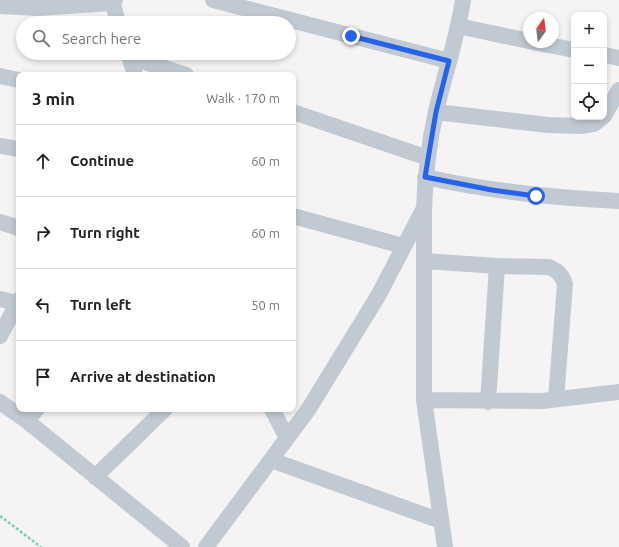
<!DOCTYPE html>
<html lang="en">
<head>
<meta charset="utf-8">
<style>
  :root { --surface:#fff; --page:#f6f6f6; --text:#222; --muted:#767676; --line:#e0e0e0 }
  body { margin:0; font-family:Ubuntu,sans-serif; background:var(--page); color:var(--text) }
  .controls { position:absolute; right:12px; top:12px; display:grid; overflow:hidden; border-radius:8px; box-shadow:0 2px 6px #0003 }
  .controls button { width:36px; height:36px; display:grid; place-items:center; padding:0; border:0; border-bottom:1px solid var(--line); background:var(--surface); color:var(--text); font:20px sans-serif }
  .compass { position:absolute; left:523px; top:12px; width:36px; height:36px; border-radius:50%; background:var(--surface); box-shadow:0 2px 6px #0003; rotate:14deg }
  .stop { position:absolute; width:12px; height:12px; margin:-9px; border:3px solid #2563eb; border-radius:50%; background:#fff }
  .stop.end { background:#2563eb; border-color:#fff; box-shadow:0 1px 4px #0008 }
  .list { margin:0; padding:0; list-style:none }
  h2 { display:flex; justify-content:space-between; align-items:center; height:52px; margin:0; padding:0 16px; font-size:17px }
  h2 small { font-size:13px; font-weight:400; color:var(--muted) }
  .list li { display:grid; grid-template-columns:26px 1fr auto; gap:12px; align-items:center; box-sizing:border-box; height:72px; padding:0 16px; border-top:1px solid var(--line) }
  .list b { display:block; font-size:15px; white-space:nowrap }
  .list em { font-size:13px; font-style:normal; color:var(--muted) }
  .icon { flex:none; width:22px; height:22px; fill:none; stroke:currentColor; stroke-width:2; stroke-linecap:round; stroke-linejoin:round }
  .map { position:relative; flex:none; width:619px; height:547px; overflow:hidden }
  .search { position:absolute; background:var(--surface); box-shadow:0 2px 6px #0003; left:16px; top:16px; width:280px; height:44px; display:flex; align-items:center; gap:10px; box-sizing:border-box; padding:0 14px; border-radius:22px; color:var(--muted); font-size:15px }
  .panel { position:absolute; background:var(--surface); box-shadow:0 2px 6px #0003; left:16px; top:72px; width:280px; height:340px; border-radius:8px }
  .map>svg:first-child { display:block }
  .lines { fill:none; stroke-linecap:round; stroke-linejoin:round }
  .path { stroke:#7ad0a6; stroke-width:2.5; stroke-dasharray:3 2; stroke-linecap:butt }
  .minor { stroke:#c1cad2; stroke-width:16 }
  .route { stroke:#2563eb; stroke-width:5 }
</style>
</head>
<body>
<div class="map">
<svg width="619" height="547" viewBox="0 0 619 547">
  <rect width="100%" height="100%" fill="#f5f3f3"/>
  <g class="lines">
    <path class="path" d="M0 516 41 547"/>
    <path class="minor" d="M112 0 118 23
      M213 0 449 61
      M0 6 37 8 112 3 115 0
      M458 26 529 41
      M533 42 574 50
      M128 53 135 75
      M604 55 619 58
      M129 57 186 75
      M0 76 19 80
      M293 112 428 158
      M436 112 548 125 583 126 594 124 603 117
      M604 116 619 90
      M0 146 19 149
      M425 177C489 191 553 198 619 201
      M293 216 403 246
      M0 222 19 228
      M425 261 497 266 549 267C558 271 562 275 565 284L556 399
      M0 299 17 303
      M0 336 19 300
      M424 400 542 401 619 392
      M0 402 27 421 182 547
      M488 402 497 266
      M272 409 287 438
      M27 421 37 409
      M271 460 441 521
      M95 477 165 409
      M206 547 308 410 378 296 423 210
      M445 547 424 400V209C425 176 429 143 436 111 445 74 457 38 463 0"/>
  </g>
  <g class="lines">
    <path class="route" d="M351 36 449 61 436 112 425 177 492 190 536 196"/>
  </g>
</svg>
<div class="controls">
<button>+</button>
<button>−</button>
<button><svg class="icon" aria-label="locate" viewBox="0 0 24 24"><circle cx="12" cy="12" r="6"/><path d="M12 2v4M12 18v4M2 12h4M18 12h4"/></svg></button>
</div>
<svg class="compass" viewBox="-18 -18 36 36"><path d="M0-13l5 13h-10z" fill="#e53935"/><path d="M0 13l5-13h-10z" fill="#767676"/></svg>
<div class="stop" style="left:536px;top:196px"></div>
<div class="stop end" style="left:351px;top:36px"></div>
<div class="search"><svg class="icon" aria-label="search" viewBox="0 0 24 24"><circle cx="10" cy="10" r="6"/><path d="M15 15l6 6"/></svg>Search here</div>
<section class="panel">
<h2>3 min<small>Walk · 170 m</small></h2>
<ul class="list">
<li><svg class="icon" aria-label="ahead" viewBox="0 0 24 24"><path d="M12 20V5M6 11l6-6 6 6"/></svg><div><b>Continue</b></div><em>60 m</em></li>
<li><svg class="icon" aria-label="right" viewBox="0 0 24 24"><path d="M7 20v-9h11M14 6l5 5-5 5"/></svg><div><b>Turn right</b></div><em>60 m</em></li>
<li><svg class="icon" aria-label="left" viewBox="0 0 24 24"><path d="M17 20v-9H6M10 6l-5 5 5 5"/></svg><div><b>Turn left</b></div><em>50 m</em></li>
<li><svg class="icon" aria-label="arrive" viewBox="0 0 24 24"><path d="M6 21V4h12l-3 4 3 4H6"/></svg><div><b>Arrive at destination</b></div></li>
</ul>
</section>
</div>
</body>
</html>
